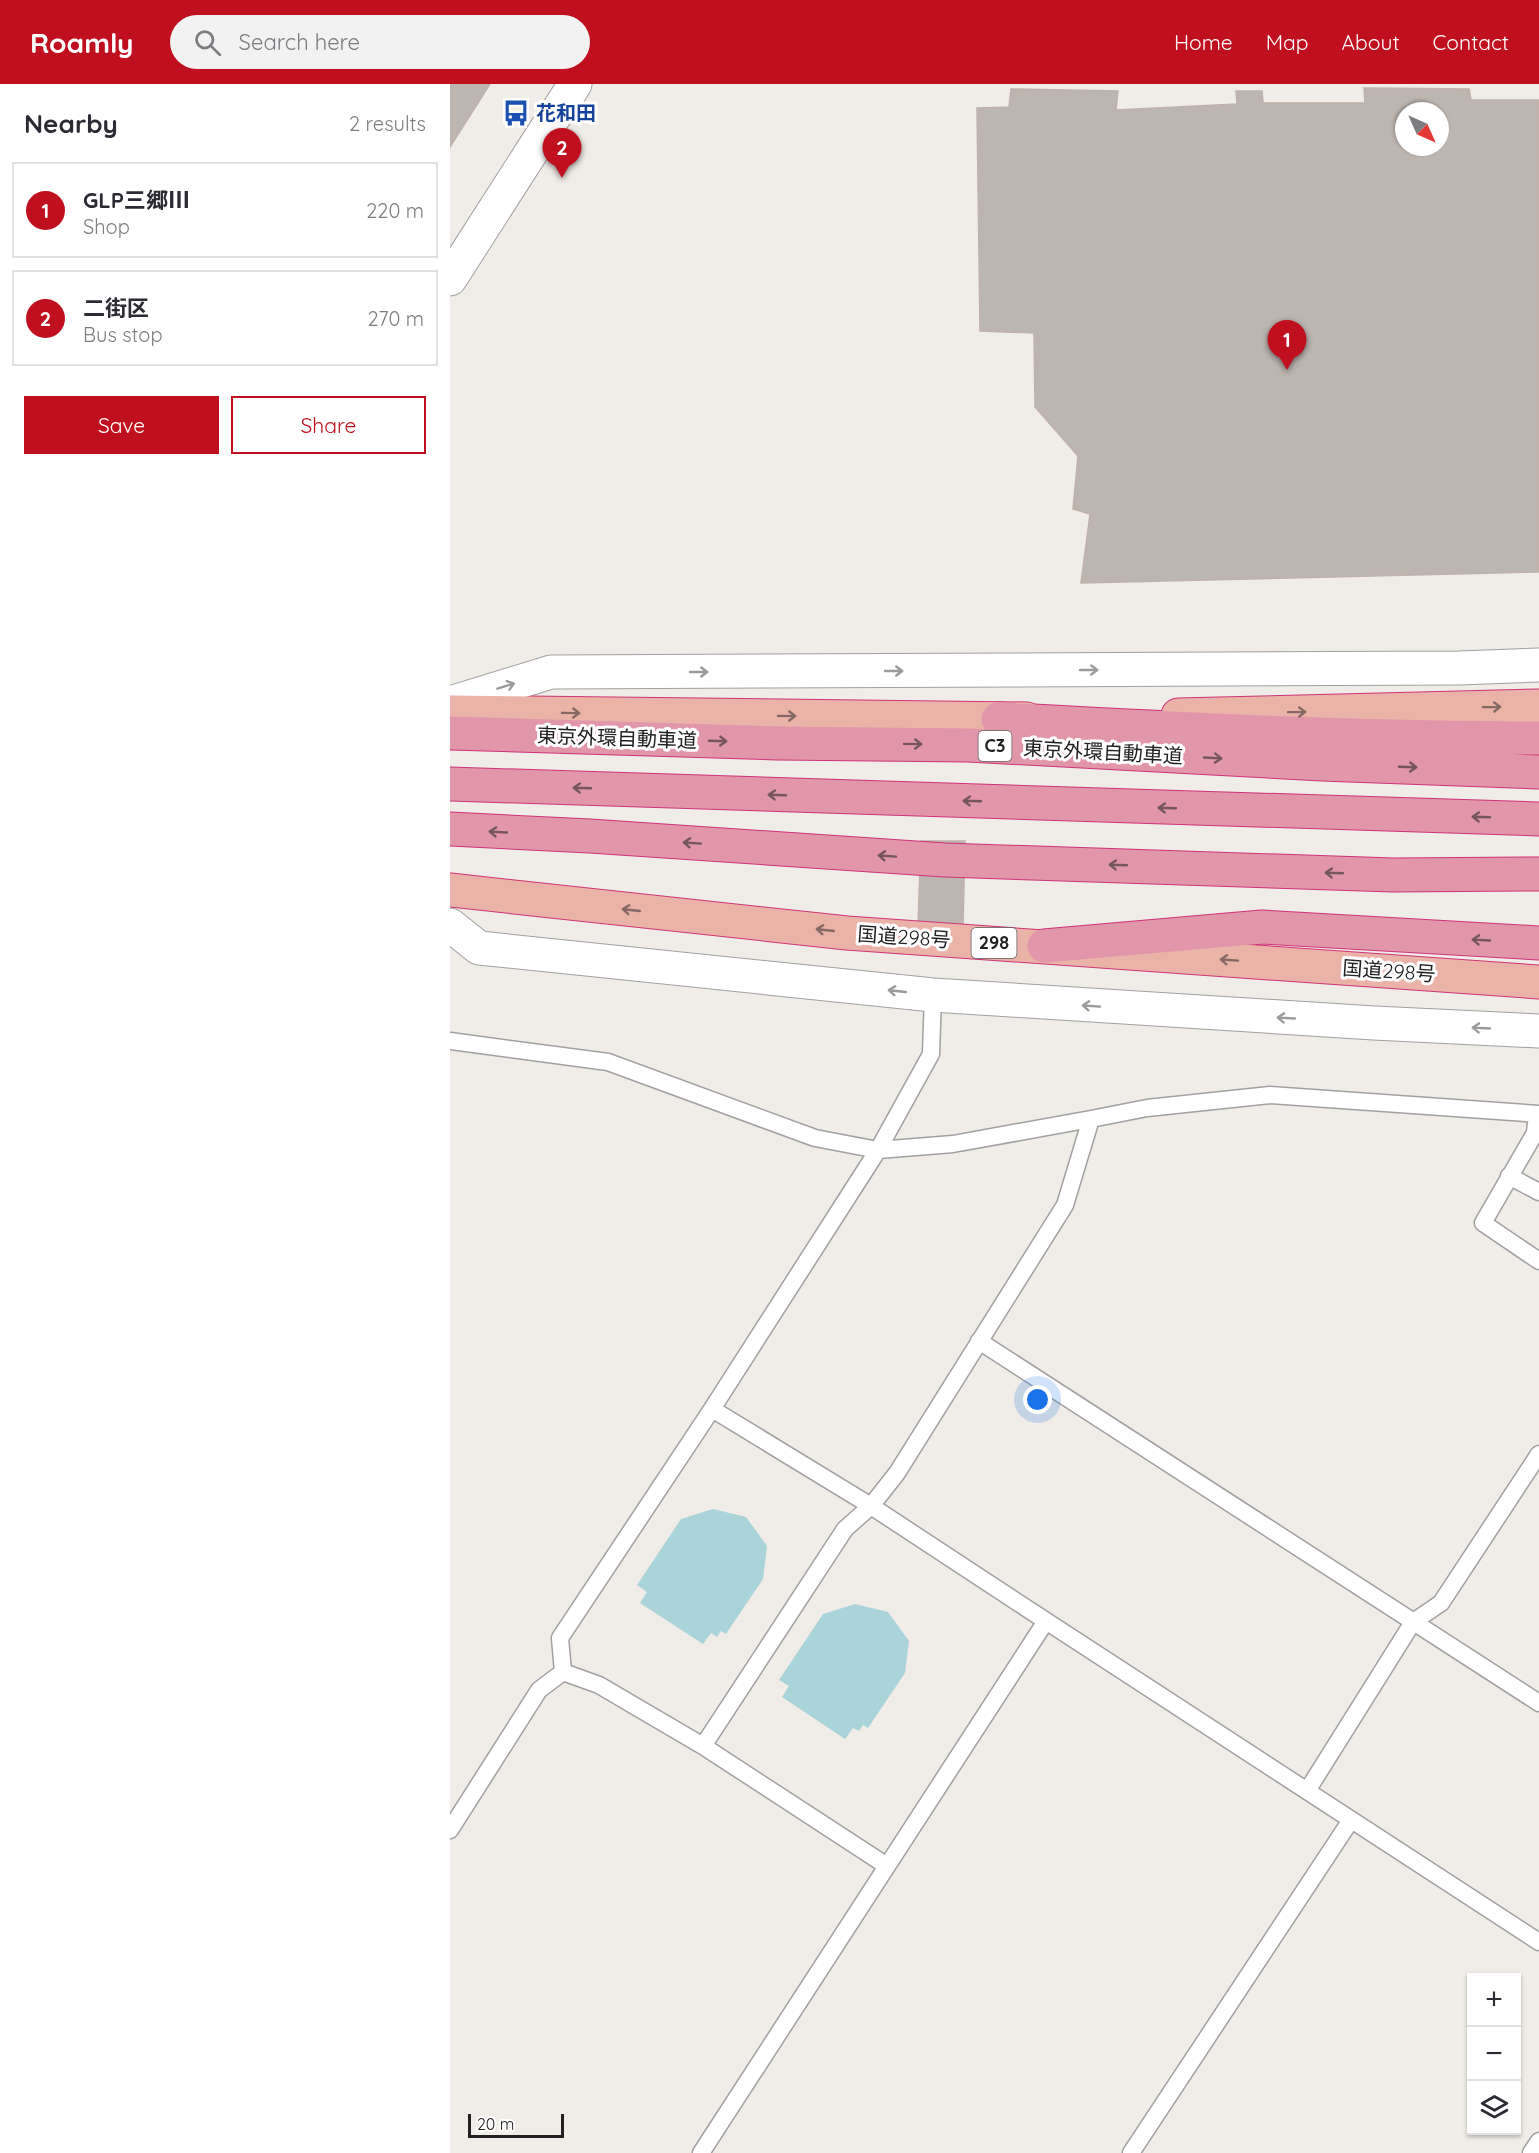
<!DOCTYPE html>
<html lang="en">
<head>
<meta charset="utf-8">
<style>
  :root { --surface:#fff; --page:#f2f2f3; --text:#2b2b33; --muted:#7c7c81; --line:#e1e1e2; --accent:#c0101f }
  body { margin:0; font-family:Quicksand,"Noto Sans JP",sans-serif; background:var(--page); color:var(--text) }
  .controls { position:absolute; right:18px; bottom:18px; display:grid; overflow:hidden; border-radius:0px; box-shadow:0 2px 4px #0004 }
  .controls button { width:54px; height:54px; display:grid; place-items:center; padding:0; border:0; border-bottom:2px solid var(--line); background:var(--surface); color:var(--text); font:30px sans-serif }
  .compass { position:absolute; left:945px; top:18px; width:54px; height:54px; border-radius:50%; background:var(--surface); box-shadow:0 2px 4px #0004; rotate:135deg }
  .scale { position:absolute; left:18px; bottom:15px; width:96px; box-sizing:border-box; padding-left:6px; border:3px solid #202020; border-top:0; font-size:16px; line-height:21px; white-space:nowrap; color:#202020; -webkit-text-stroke:4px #fff; paint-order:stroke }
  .you { position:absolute; left:588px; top:1316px; width:21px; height:21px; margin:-15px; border:4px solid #fff; border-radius:50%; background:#1a73e8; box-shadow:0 0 0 9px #1a73e833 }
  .badge { display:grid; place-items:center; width:39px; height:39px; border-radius:50%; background:var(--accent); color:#fff; font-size:20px; font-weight:700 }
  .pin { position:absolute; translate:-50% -50px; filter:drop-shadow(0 2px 3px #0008) }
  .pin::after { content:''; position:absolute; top:32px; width:21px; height:18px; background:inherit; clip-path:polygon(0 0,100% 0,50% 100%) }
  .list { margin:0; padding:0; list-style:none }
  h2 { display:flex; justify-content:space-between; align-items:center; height:78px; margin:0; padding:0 24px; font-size:26px }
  h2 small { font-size:20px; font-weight:400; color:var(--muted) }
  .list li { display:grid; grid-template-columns:39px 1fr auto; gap:18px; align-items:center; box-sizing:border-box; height:96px; margin:0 12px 12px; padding:0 12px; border:2px solid var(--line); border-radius:0px }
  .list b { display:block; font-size:22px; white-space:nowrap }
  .list p { margin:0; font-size:20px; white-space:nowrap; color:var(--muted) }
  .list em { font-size:20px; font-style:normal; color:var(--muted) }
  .actions { display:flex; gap:12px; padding:18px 24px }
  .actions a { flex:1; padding:14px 0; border:2px solid var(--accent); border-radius:0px; text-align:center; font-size:21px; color:var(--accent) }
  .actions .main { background:var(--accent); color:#fff }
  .icon { flex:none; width:33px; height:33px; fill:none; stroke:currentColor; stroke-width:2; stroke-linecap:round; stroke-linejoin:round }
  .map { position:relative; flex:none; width:1089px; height:2069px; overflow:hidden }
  header { display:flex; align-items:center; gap:36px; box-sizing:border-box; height:84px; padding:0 30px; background:var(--accent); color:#fff }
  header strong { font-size:28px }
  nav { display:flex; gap:33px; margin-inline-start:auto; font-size:21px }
  .search { width:420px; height:54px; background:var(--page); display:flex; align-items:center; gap:15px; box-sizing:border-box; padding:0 21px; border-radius:33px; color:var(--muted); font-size:22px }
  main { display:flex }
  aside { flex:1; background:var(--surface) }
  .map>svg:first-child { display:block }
  .water { fill:#abd3da }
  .building { fill:#bdb5b0; stroke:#c0b2ab; stroke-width:1.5; fill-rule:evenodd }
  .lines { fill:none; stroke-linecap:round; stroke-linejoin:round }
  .service-casing { stroke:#a1a1a1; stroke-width:19 }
  .minor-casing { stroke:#a1a1a1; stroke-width:35 }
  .tertiary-casing { stroke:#a1a1a1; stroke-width:35 }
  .trunk-casing { stroke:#ce3476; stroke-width:35 }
  .motorway-casing { stroke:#ce3476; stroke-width:35 }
  .service { stroke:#fff; stroke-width:16 }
  .minor { stroke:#fff; stroke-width:33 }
  .tertiary { stroke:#fff; stroke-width:33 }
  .trunk { stroke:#ebb2a8; stroke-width:33 }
  .motorway { stroke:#e196aa; stroke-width:33 }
  .oneway { stroke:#9b9b9b }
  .oneway2 { stroke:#866964 }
  .oneway3 { stroke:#77555e }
  .labels { text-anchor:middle; stroke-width:6; stroke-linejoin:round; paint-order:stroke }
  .shield { fill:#fff; stroke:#636363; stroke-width:1.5 }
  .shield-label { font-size:18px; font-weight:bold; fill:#202020 }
  .transit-label { font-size:20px; font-weight:bold; fill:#164399; stroke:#fff; text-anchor:start }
  .street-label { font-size:20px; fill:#202020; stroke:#fff }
</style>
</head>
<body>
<header>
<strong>Roamly</strong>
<div class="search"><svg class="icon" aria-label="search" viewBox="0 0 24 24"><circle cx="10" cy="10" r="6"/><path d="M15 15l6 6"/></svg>Search here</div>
<nav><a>Home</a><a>Map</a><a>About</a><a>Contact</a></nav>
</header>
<main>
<aside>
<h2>Nearby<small>2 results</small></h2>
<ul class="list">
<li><span class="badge">1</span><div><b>GLP三郷Ⅲ</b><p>Shop</p></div><em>220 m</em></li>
<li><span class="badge">2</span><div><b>二街区</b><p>Bus stop</p></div><em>270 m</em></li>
</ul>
<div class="actions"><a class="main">Save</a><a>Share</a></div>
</aside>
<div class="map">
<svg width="1089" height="2069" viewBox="0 0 1089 2069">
  <rect width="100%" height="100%" fill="#f0ece7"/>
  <path class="water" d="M263 1425 296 1433 317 1462 313 1495 276 1550 271 1547 267 1553 261 1549 253 1560 190 1519 197 1508 187 1501 231 1435Z
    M405 1520 438 1528 459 1557 455 1589 418 1644 413 1641 409 1647 403 1644 395 1655 332 1613 339 1602 329 1596 373 1530Z"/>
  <path class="building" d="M0 0H40L0 63Z
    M914 4 1019 5 1021 16H1089V488L631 499 640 430 623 425 628 372 585 323 584 249 530 247 527 24 559 23 561 5 668 7 666 26 787 20 786 7H812L813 19H915ZM954 27H990V63H954Z
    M471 757H515L513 843 468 842Z"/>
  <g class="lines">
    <g class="service-casing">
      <path id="service" d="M0 957 158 978 365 1054 428 1066 503 1060 641 1035 615 1121 447 1389 421 1422 395 1445 253 1662 149 1601 113 1588
        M1087 1030 1085 1049 1033 1139 1089 1177
        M641 1035 697 1024 820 1011 1089 1030
        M1059 1092 1089 1108
        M529 1257 1089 1619
        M596 1537 1089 1858
        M253 1662 437 1782
        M857 1707 963 1538 991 1519 1089 1370
        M0 1746 89 1606 113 1588 110 1554 262 1325 428 1066 481 970 483 911
        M251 2069 596 1537 421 1422 262 1325
        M681 2069 901 1736
        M1081 2069 1089 2057"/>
    </g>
    <g class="minor-casing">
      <path id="minor" d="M0 619 101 588 1009 584 1089 581
        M0 841 29 864 483 911 924 939 1089 947"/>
    </g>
    <g class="tertiary-casing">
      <path id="tertiary" d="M0 195 125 0"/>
    </g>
    <g class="trunk-casing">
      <path id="trunk" d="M0 628 577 635
        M728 631 1089 622
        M0 806 397 849 1089 898"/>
    </g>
    <g class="motorway-casing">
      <path id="motorway" d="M548 635C728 645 909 654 1089 654
        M0 649 327 659 518 661 872 680 1089 688
        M0 700 1089 735
        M0 745 140 752 495 776 943 791 1089 790
        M594 862 812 843 1089 859"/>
    </g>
    <use href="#service" class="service"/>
    <use href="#minor" class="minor"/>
    <use href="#tertiary" class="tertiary"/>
    <use href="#trunk" class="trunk"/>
    <use href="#motorway" class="motorway"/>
  </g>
  <defs><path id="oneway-shaft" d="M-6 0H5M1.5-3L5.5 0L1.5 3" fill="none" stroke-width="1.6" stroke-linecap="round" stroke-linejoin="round" transform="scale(1.5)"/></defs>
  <g class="oneway">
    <use href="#oneway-shaft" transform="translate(639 586)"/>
    <use href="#oneway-shaft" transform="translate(444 587)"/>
    <use href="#oneway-shaft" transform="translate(249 588)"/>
    <use href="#oneway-shaft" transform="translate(56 602) rotate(-17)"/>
    <use href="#oneway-shaft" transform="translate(447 907) rotate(-174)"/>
    <use href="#oneway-shaft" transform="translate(641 922) rotate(-176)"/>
    <use href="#oneway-shaft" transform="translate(836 934) rotate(-177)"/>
    <use href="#oneway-shaft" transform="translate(1031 944) rotate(-177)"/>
  </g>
  <g class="oneway2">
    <use href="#oneway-shaft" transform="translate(1042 623) rotate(-1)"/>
    <use href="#oneway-shaft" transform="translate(847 628) rotate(-1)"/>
    <use href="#oneway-shaft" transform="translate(121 629) rotate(1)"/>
    <use href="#oneway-shaft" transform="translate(337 632) rotate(1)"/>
    <use href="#oneway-shaft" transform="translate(181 826) rotate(-174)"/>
    <use href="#oneway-shaft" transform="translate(375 846) rotate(-174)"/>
    <use href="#oneway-shaft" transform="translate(779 876) rotate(-176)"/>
  </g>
  <g class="oneway3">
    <use href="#oneway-shaft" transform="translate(268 657) rotate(2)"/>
    <use href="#oneway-shaft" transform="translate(463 660) rotate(1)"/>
    <use href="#oneway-shaft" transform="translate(763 674) rotate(3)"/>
    <use href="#oneway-shaft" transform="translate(958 683) rotate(2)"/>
    <use href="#oneway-shaft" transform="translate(132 704) rotate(-178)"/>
    <use href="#oneway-shaft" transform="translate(327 711) rotate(-178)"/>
    <use href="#oneway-shaft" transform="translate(522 717) rotate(-178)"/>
    <use href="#oneway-shaft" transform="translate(717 724) rotate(-178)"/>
    <use href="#oneway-shaft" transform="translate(1031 733) rotate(-178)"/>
    <use href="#oneway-shaft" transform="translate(48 748) rotate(-177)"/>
    <use href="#oneway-shaft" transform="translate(242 759) rotate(-176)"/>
    <use href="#oneway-shaft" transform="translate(437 772) rotate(-176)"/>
    <use href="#oneway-shaft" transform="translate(668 781) rotate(-178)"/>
    <use href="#oneway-shaft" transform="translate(884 789) rotate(-178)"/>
    <use href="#oneway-shaft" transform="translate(1031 856) rotate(-177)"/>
  </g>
  <defs>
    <g id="bus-bare" transform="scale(2.07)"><path d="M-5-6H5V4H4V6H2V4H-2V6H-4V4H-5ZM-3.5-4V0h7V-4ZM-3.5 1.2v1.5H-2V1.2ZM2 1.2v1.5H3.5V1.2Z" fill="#1a4fb4" stroke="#fff" stroke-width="2.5" paint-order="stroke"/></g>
  </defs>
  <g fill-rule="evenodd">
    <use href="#bus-bare" x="66" y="29"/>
  </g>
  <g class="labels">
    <g class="shield">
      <rect x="528.5" y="647" width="33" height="30" rx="4.5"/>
      <rect x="521.5" y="844" width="45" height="30" rx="4.5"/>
    </g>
    <g class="shield-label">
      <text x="545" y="668">C3</text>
      <text x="544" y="865">298</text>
    </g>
    <g class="transit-label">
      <text x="86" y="36">花和田</text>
    </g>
    <g class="street-label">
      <text transform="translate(167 654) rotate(2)" y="7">東京外環自動車道</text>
      <text transform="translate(653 668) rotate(3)" y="7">東京外環自動車道</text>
      <text transform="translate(454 853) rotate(4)" y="7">国道298号</text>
      <text transform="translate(939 887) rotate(4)" y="7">国道298号</text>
    </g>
  </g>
</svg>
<div class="controls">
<button>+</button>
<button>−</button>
<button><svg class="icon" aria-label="layers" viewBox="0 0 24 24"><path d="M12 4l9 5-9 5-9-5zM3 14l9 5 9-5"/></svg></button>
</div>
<svg class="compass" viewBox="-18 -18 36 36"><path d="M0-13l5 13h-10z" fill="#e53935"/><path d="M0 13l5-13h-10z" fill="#7c7c81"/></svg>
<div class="scale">20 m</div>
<div class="you"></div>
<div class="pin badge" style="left:837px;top:286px">1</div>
<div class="pin badge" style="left:112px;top:94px">2</div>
</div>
</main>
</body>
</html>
